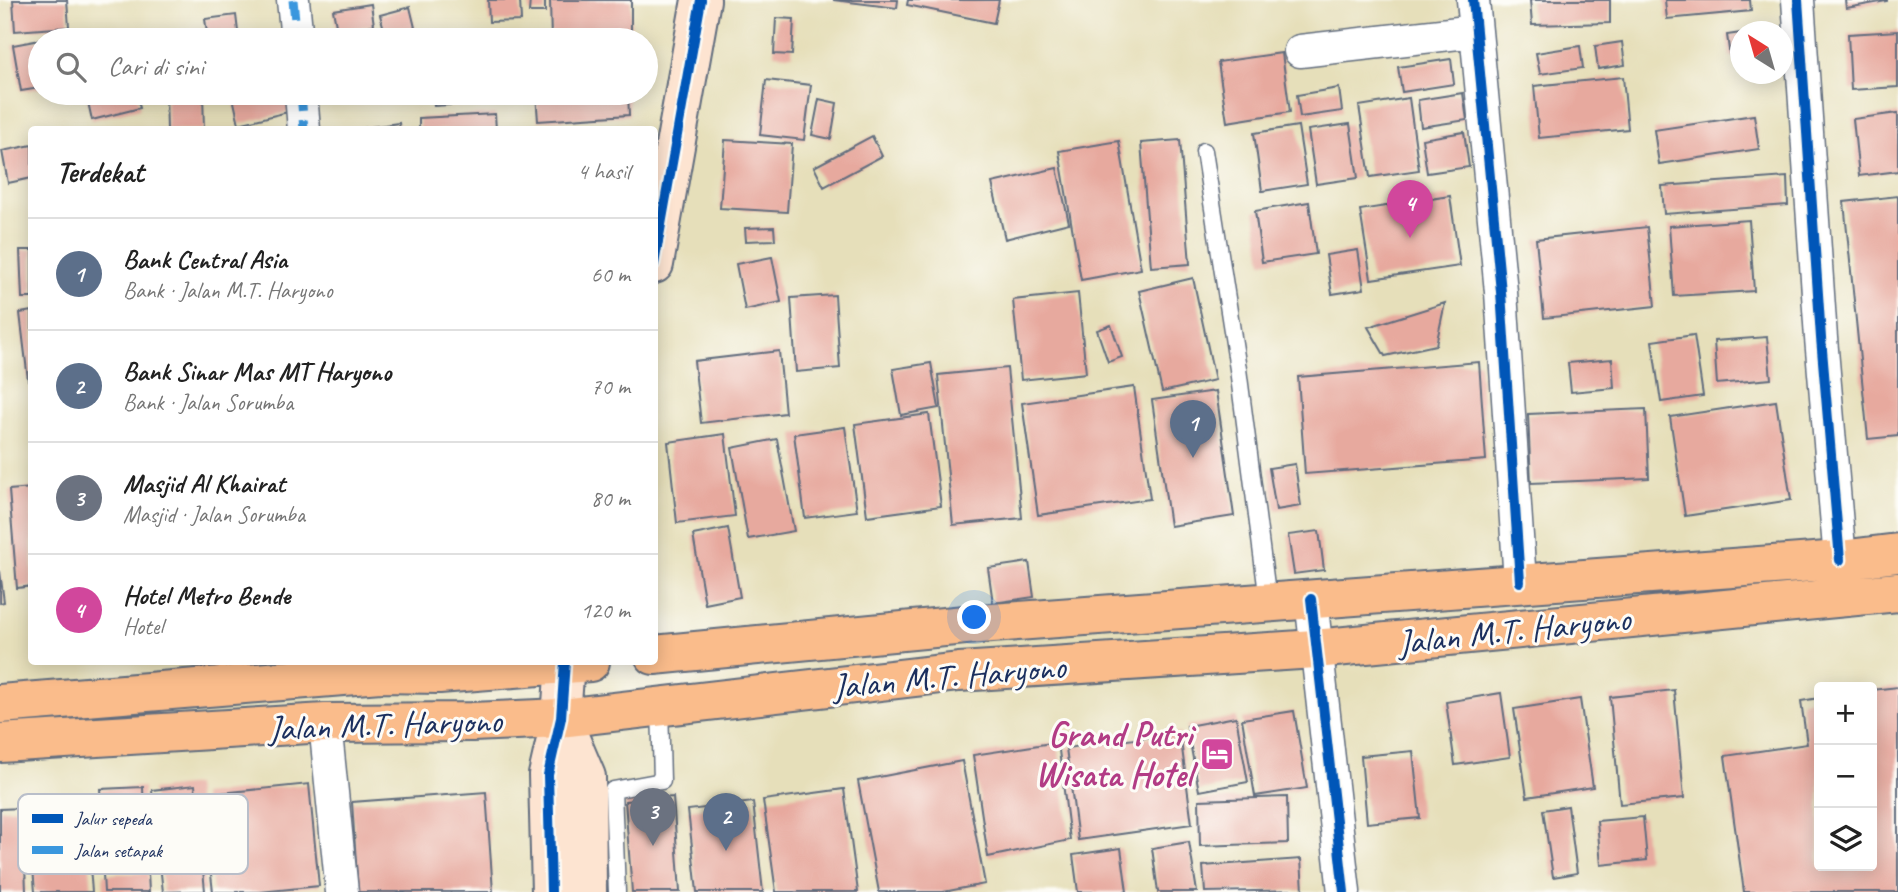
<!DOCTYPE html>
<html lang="id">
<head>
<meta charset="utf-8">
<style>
  :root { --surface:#fff; --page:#f2f2f2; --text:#222; --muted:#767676; --line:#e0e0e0; --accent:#db2777 }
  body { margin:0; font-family:Caveat,sans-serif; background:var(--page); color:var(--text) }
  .controls { position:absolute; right:21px; bottom:21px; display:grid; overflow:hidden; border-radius:7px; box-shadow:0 4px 18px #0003 }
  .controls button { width:63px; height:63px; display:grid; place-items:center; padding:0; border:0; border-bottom:2px solid var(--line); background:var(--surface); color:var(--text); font:35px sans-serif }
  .compass { position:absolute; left:1730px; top:21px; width:63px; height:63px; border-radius:50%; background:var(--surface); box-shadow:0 4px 18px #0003; rotate:323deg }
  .you { position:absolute; left:975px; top:618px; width:24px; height:24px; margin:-18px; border:5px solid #fff; border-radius:50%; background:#1a73e8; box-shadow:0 0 0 10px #1a73e833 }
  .badge { display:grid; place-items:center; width:46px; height:46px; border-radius:50%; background:var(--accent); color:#fff; font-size:23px; font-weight:700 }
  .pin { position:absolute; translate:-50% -58px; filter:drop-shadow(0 2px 4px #0008) }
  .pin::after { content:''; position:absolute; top:37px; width:24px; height:21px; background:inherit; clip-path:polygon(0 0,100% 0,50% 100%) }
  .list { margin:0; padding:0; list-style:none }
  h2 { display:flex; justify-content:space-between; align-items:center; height:91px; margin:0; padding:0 28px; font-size:30px }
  h2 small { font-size:23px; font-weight:400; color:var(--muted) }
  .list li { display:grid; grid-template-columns:46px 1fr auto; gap:21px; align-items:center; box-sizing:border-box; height:112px; padding:0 28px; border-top:2px solid var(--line) }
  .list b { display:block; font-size:26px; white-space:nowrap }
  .list p { margin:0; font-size:23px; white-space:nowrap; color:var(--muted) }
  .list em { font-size:23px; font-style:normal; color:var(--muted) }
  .icon { flex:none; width:38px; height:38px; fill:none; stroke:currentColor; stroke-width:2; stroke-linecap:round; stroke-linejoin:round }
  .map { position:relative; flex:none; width:1898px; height:892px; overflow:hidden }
  .search { position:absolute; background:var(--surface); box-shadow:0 4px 18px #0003; left:28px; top:28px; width:630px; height:77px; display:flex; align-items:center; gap:18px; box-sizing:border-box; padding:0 24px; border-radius:38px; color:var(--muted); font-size:26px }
  .panel { position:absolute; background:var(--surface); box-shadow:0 4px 18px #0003; left:28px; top:126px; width:630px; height:539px; border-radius:7px }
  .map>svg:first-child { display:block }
  .building { fill:#e7a99e }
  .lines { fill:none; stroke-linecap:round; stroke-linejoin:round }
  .lane-casing { stroke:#626d7e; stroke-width:19 }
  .street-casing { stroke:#626d7e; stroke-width:35 }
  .secondary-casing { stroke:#626d7e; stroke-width:42 }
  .highway-casing { stroke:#626d7e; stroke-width:42 }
  .lane { stroke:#fff; stroke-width:16 }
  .street { stroke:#fff; stroke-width:32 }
  .secondary { stroke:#fde4d1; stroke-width:38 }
  .highway { stroke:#fabc8b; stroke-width:38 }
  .quiet { stroke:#3a97de; stroke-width:9; stroke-dasharray:18 9; stroke-linecap:butt }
  .cycleway-casing { stroke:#fdfcf7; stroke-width:15 }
  .cycleway { stroke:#0057b8; stroke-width:10 }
  .labels { text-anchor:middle; stroke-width:6; stroke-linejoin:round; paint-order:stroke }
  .street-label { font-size:35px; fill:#1b2f5e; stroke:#fdfcf7 }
  .hotel-label { font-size:35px; font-weight:bold; fill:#b23c85; stroke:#fdfcf7; text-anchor:end }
  .key { fill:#fdfcf7; stroke:#b9bec9; stroke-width:2 }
  .key-label { font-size:19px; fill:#1b2f5e }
</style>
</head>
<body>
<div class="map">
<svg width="1898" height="892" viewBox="0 0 1898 892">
  <rect width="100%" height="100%" fill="#fdfcf7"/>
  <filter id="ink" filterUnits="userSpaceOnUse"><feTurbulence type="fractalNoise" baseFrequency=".0143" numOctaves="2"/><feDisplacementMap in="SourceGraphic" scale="14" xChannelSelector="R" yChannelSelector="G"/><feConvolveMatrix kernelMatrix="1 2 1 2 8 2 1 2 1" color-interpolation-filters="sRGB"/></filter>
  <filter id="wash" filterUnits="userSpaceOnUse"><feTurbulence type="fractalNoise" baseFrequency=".00686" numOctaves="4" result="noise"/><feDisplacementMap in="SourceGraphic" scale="28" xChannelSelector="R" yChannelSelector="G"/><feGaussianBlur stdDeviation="1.57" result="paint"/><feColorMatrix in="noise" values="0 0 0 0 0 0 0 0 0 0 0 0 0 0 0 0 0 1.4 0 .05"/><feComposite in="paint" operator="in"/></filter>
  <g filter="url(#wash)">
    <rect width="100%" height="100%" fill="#e6dfba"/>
    <g id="blocks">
      <path class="building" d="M13 0H67L69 27 15 31Z
        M488 0H520L521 21 489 22Z
        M530 0H545V12H529Z
        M550 0H631V40H551Z
        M833 0H898L897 8Z
        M908 0H999L994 23 907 5Z
        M1530 0H1610V23L1532 25Z
        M1665 0H1750L1751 11 1667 19Z
        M1845 0H1887V1L1846 8Z
        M371 4 374 25 337 31 333 10Z
        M410 7 418 40H387L380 15Z
        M236 15 239 40H208L205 19Z
        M776 18 794 19 792 55 774 54Z
        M1898 31V87L1851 90 1848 34Z
        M1741 33V55L1730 57 1727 35Z
        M40 40V88L21 91 13 45Z
        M1622 42 1625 65 1598 69 1595 46Z
        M1580 46 1583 68 1540 74 1536 53Z
        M1282 53 1290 112 1227 122 1218 62Z
        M1451 59 1454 84 1402 92 1398 67Z
        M1623 77 1628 129 1539 138 1534 86Z
        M766 80 811 85 804 140 760 135Z
        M1339 88 1342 111 1300 117 1297 95Z
        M86 93H136L140 108 92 120Z
        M166 93H203L204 130H167Z
        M232 93H288L292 111 239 124Z
        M433 93H532V100L434 106Z
        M536 93H628L629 115 538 121Z
        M1463 93 1467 120 1421 127 1418 100Z
        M1409 98 1419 170 1370 177 1359 106Z
        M819 99 837 103 831 139 812 135Z
        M1898 113V171L1859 176 1853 119Z
        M495 114 496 130H419V118Z
        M1754 115 1759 149 1659 164 1654 130Z
        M399 123 400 130H363V128Z
        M1350 124 1358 178 1316 184 1308 130Z
        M1298 126 1307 184 1262 191 1254 133Z
        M1464 132 1469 167 1427 173 1422 139Z
        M872 136 882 156 824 187 814 167Z
        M725 140 792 144 787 212 720 208Z
        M1180 140 1190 264 1151 267 1141 143Z
        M1119 141 1141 269 1081 280 1059 151Z
        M32 145V178L8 183 2 151Z
        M1057 168 1069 223 1005 239 992 183Z
        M1787 177 1788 205 1664 214 1662 186Z
        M1450 196 1460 266 1371 279 1360 210Z
        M1898 196V436L1868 439 1844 202Z
        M1309 202 1316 254 1262 262 1255 211Z
        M1749 220 1754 291 1674 296 1669 226Z
        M774 227 775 240 746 241 745 228Z
        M1647 227 1655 306 1544 318 1536 239Z
        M20 250H32V298H22Z
        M1358 250 1364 289 1332 294 1326 255Z
        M772 257 781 302 745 310 736 264Z
        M1193 278 1215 380 1162 392 1139 291Z
        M1078 293 1086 373 1021 380 1013 300Z
        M835 295 840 368 796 372 791 298Z
        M1445 303 1436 345 1385 356 1368 327Z
        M32 311V379L28 380 20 313Z
        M1111 325 1122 357 1108 362 1097 330Z
        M1694 335 1703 396 1661 402 1652 341Z
        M1767 337 1771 379 1717 384 1714 341Z
        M779 351 785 413 701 423 694 361Z
        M1612 359 1614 388 1571 392 1568 363Z
        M1479 362 1486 460 1305 474 1298 377Z
        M931 363 939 408 901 415 893 369Z
        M1007 368 1022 518 953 525 938 375Z
        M1134 387 1150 499 1038 515 1022 403Z
        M1216 391 1234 516 1170 526 1152 400Z
        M1776 401 1791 500 1685 516 1670 417Z
        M1646 409 1649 478 1531 483 1528 414Z
        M929 414 941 506 867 516 855 424Z
        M845 427 857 511 805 518 794 434Z
        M725 434 735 516 677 523 668 442Z
        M777 439 794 531 748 539 732 448Z
        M1295 464 1301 506 1276 510 1269 468Z
        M32 488V586L17 588 9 490Z
        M728 528 740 597 705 604 693 535Z
        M1319 531 1324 570 1294 574 1288 535Z
        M1029 562 1034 597 993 603 988 568Z
        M0 571 4 602 0 603Z
        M1898 687V892H1744L1725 756 1807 744 1801 701 1819 698V866H1872V690Z
        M1674 690 1684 798 1620 804 1610 697Z
        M1501 693 1510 757 1455 765 1446 702Z
        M1580 699 1593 787 1527 797 1514 709Z
        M1294 711 1307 788 1255 796 1242 719Z
        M1236 717 1248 782 1199 791 1187 726Z
        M1180 733 1192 824 1078 840 1066 748Z
        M1058 742 1070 840 988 857 973 755Z
        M1413 751 1420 818 1367 823 1361 756Z
        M962 761 985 884 943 892H879L858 781Z
        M309 784 319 886 260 892H213L202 795Z
        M195 785 205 891 163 892 152 790Z
        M143 787 144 815 102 817 100 789Z
        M844 789 858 892H776L763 800Z
        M486 792 493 892H358L352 802Z
        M673 797 680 892H632L625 801Z
        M1287 797 1288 843 1200 846 1199 800Z
        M85 802 92 892H35L28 807Z
        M753 802 763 892H697L688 810Z
        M1568 806 1577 873 1553 877 1543 810Z
        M23 808 26 892H0V809Z
        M1643 817 1647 860 1601 865 1597 821Z
        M1189 842 1197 892H1158L1152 848Z
        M1121 848 1127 892H1078L1073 855Z
        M1301 859 1303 890 1205 892 1203 866Z
        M148 873 149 892H104L103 874Z"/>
    </g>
  </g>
  <g filter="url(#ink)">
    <use href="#blocks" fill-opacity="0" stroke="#626d7e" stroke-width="2"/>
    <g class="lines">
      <g class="lane-casing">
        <path id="lane" d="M1204 151 1238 369 1268 601
          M617 892 613 790 662 781 660 705"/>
      </g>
      <g class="street-casing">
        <path id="street" d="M293 0 297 40
          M1473 0 1501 292 1520 582
          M1798 0 1821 338 1840 560
          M1300 51 1476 31
          M301 93 304 130
          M1311 599 1344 892
          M325 723 342 892"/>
      </g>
      <g class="secondary-casing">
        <path id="secondary" d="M654 264 701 0
          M561 718 586 777 587 892
          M551 892 548 775 561 718 565 662"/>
      </g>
      <g class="highway-casing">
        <path id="highway" d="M654 655 965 625 1840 560 1898 553
          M0 704 380 673 439 674 590 662
          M0 743 325 723 472 722 561 718 959 672 1315 649 1898 592"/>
      </g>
      <use href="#lane" class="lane"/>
      <use href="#street" class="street"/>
      <use href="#secondary" class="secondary"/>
      <use href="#highway" class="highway"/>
      <path class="quiet" d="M293 0 297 40
        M301 93 304 130"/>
      <g class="cycleway-casing">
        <path id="cycleway" d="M1473 0 1501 292 1520 582
          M1798 0 1821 338 1840 560
          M654 264 701 0
          M1311 599 1344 892
          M551 892 548 775 561 718 565 662"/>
      </g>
      <use href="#cycleway" class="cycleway"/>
    </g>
  </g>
  <defs>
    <g id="hotel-square" transform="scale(1.75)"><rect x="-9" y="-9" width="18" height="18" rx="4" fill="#d1479c" stroke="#fdfcf7"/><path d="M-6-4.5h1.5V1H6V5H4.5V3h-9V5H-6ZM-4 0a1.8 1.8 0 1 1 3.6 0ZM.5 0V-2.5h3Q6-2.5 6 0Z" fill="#fff"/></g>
  </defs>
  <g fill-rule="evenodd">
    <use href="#hotel-square" x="1217" y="754"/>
  </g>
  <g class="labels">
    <g class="street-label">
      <text transform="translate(1514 630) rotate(-6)" y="12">Jalan M.T. Haryono</text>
      <text transform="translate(949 676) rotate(-5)" y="12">Jalan M.T. Haryono</text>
      <text transform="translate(385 724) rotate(-2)" y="12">Jalan M.T. Haryono</text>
    </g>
    <g class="hotel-label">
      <text x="1192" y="746">Grand Putri<tspan x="1192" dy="40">Wisata Hotel</tspan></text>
    </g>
  </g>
  <rect x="18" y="794" width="230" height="80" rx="10" class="key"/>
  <rect x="32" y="814" width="31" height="9" fill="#0057b8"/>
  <rect x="32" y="846" width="31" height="8" fill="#3a97de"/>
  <g class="key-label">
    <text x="75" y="825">Jalur sepeda</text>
    <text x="75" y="857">Jalan setapak</text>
  </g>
</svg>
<div class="controls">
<button>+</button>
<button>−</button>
<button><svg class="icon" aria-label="layers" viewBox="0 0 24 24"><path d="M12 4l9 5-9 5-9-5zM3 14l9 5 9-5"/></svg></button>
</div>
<svg class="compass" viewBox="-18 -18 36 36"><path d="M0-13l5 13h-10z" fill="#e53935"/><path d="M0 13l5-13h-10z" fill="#767676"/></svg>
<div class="you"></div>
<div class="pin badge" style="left:1193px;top:458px;background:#5c6f8a">1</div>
<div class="pin badge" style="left:726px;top:851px;background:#5c6f8a">2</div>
<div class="pin badge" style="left:653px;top:846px;background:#6b7280">3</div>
<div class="pin badge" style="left:1410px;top:238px;background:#d1479c">4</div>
<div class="search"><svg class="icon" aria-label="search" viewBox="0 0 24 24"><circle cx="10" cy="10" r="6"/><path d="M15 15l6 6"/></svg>Cari di sini</div>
<section class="panel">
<h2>Terdekat<small>4 hasil</small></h2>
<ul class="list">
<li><span class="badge" style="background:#5c6f8a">1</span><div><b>Bank Central Asia</b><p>Bank · Jalan M.T. Haryono</p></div><em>60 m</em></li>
<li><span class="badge" style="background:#5c6f8a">2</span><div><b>Bank Sinar Mas MT Haryono</b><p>Bank · Jalan Sorumba</p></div><em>70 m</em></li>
<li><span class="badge" style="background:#6b7280">3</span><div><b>Masjid Al Khairat</b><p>Masjid · Jalan Sorumba</p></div><em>80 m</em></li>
<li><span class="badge" style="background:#d1479c">4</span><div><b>Hotel Metro Bende</b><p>Hotel</p></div><em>120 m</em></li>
</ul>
</section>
</div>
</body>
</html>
